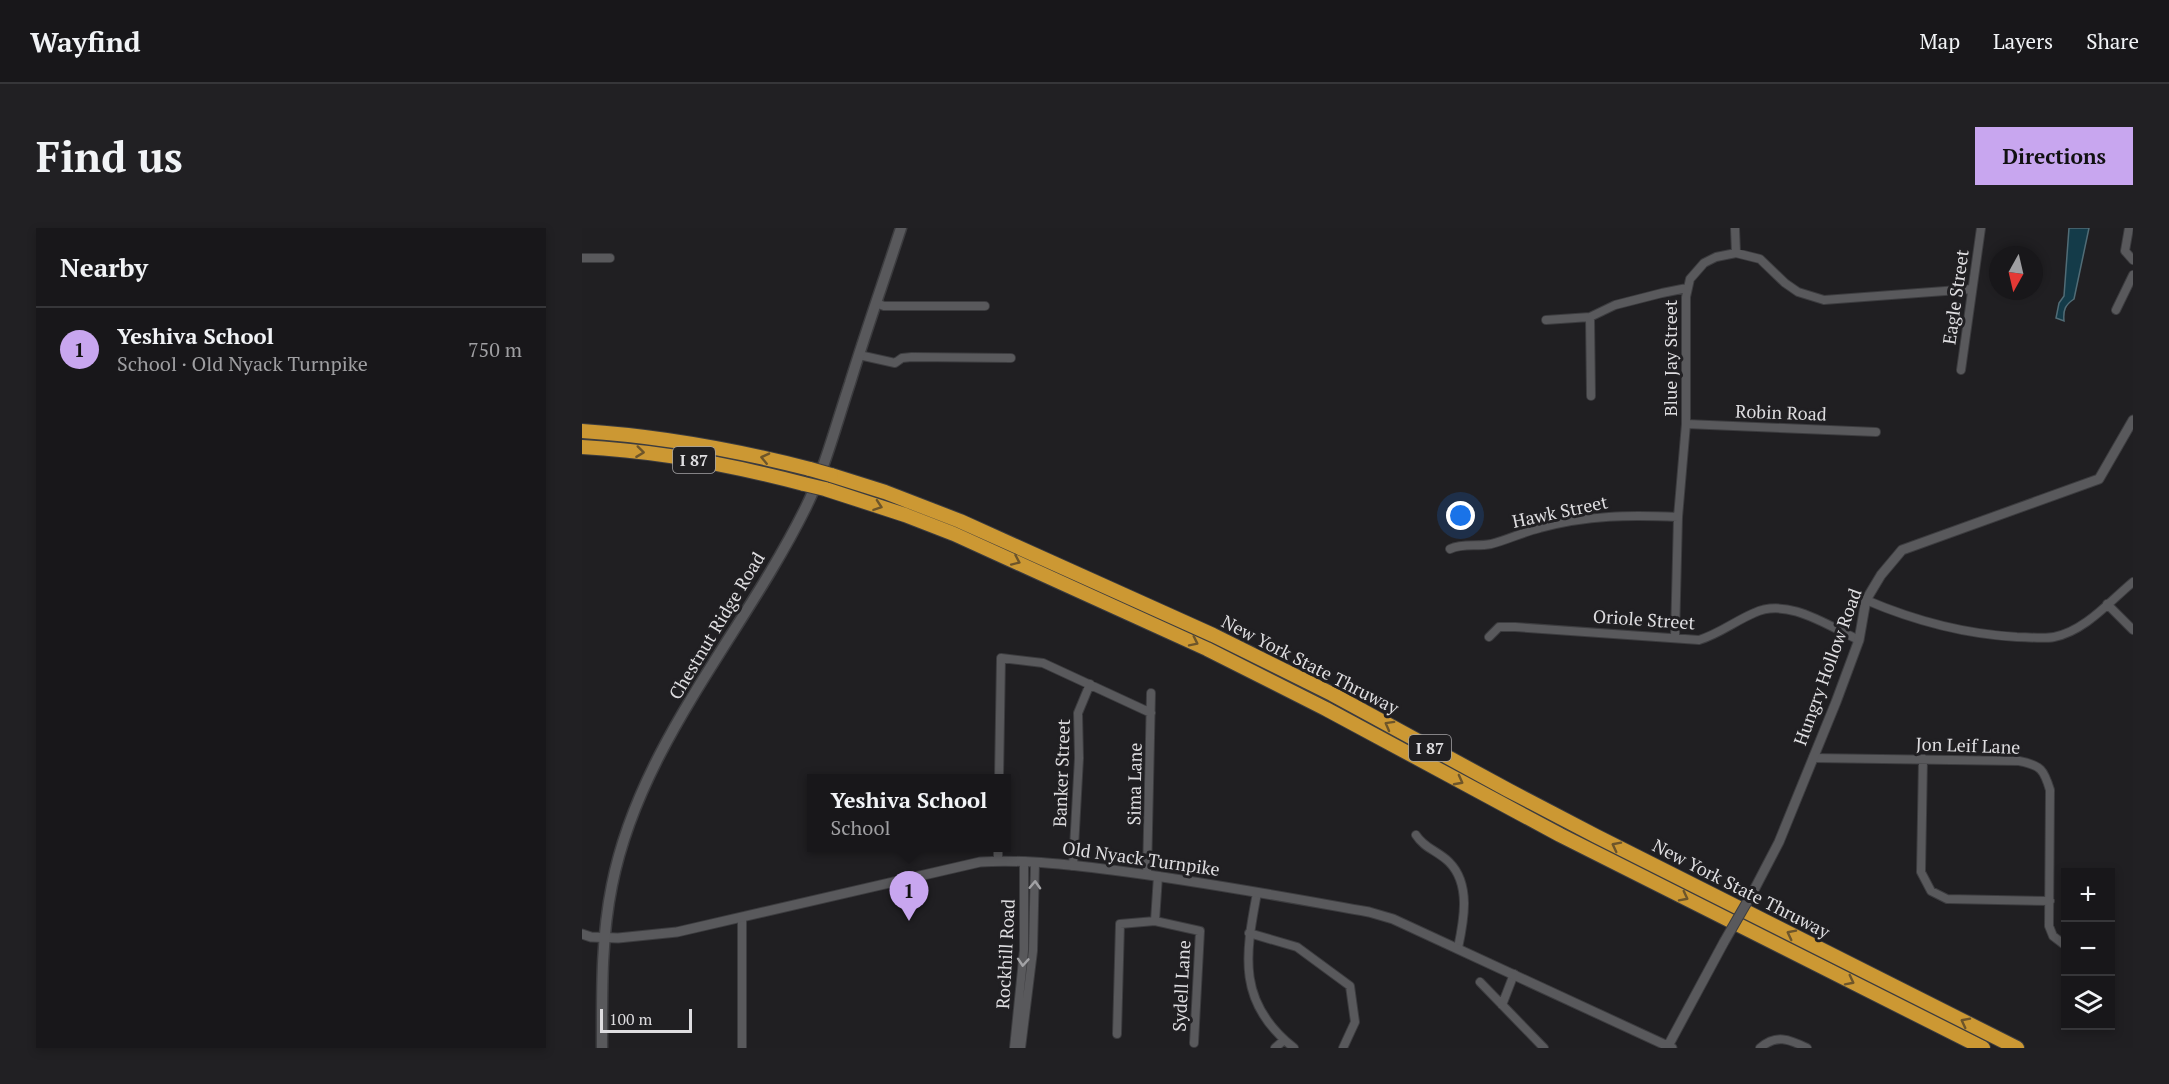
<!DOCTYPE html>
<html lang="en">
<head>
<meta charset="utf-8">
<style>
  :root { --surface:#18171a; --page:#212023; --text:#f1f3f6; --muted:#9f9fa2; --line:#363639; --accent:#c8a6ef }
  body { margin:0; font-family:"PT Serif",serif; background:var(--page); color:var(--text) }
  .controls { position:absolute; right:18px; bottom:18px; display:grid; overflow:hidden; border-radius:0px; box-shadow:0 3px 9px #0003 }
  .controls button { width:54px; height:54px; display:grid; place-items:center; padding:0; border:0; border-bottom:2px solid var(--line); background:var(--surface); color:var(--text); font:30px sans-serif }
  .compass { position:absolute; left:1407px; top:18px; width:54px; height:54px; border-radius:50%; background:var(--surface); box-shadow:0 3px 9px #0003; rotate:188deg }
  .scale { position:absolute; left:18px; bottom:15px; width:92px; box-sizing:border-box; padding-left:6px; border:3px solid #dedde0; border-top:0; font-size:16px; line-height:21px; white-space:nowrap; color:#dedde0; -webkit-text-stroke:4px #201f22; paint-order:stroke }
  .you { position:absolute; left:879px; top:288px; width:21px; height:21px; margin:-15px; border:4px solid #fff; border-radius:50%; background:#1a73e8; box-shadow:0 0 0 9px #1a73e833 }
  .badge { display:grid; place-items:center; width:39px; height:39px; border-radius:50%; background:var(--accent); color:#111; font-size:20px; font-weight:700 }
  .pin { position:absolute; translate:-50% -50px; filter:drop-shadow(0 2px 3px #0008) }
  .pin::after { content:''; position:absolute; top:32px; width:21px; height:18px; background:inherit; clip-path:polygon(0 0,100% 0,50% 100%) }
  .popup { position:absolute; left:225px; top:546px; width:204px; height:78px; box-sizing:border-box; display:grid; place-content:center; border-radius:0px; background:var(--surface); filter:drop-shadow(0 2px 4px #0005); font-size:20px; white-space:nowrap; color:var(--muted) }
  .popup b { font-size:22px; color:var(--text) }
  .popup::after { content:''; position:absolute; left:50%; top:100%; margin-left:-12px; border:12px solid transparent; border-top-color:var(--surface) }
  .list { margin:0; padding:0; list-style:none }
  h2 { display:flex; justify-content:space-between; align-items:center; height:78px; margin:0; padding:0 24px; font-size:26px }
  h2 small { font-size:20px; font-weight:400; color:var(--muted) }
  .list li { display:grid; grid-template-columns:39px 1fr auto; gap:18px; align-items:center; box-sizing:border-box; height:84px; padding:0 24px; border-top:2px solid var(--line) }
  .list b { display:block; font-size:22px; white-space:nowrap }
  .list p { margin:0; font-size:20px; white-space:nowrap; color:var(--muted) }
  .list em { font-size:20px; font-style:normal; color:var(--muted) }
  .icon { flex:none; width:33px; height:33px; fill:none; stroke:currentColor; stroke-width:2; stroke-linecap:round; stroke-linejoin:round }
  .map { position:relative; flex:none; width:1551px; height:820px; overflow:hidden; border-radius:0px }
  header { display:flex; align-items:center; gap:36px; box-sizing:border-box; height:84px; padding:0 30px; background:var(--surface); border-bottom:2px solid var(--line) }
  header strong { font-size:28px }
  nav { display:flex; gap:33px; margin-inline-start:auto; font-size:21px }
  .intro { display:flex; align-items:center; justify-content:space-between; box-sizing:border-box; height:144px; padding:0 36px }
  h1 { margin:0; font-size:42px }
  .button { padding:15px 27px; border-radius:0px; background:var(--accent); color:#111; font-size:21px; font-weight:700 }
  main { display:flex; gap:36px; padding:0 36px }
  aside { flex:1; background:var(--surface); border-radius:0px; box-shadow:0 3px 9px #0003 }
  .map>svg:first-child { display:block }
  .water { fill:#143b49; stroke:#516c76; stroke-width:1.5 }
  .lines { fill:none; stroke-linecap:round; stroke-linejoin:round }
  .minor-casing { stroke:#3c3c3f; stroke-width:10 }
  .tertiary-casing { stroke:#3c3c3f; stroke-width:11 }
  .secondary-casing { stroke:#3c3c3f; stroke-width:13 }
  .motorway-casing { stroke:#3c3c3f; stroke-width:16 }
  .minor { stroke:#59595c; stroke-width:8 }
  .tertiary { stroke:#59595c; stroke-width:9 }
  .secondary { stroke:#59595c; stroke-width:10 }
  .motorway { stroke:#cc9833; stroke-width:14 }
  .tertiary-bridge-casing { stroke:#3c3c3f; stroke-width:11; stroke-linecap:butt }
  .motorway-bridge-casing { stroke:#3c3c3f; stroke-width:16; stroke-linecap:butt }
  .tertiary-bridge { stroke:#59595c; stroke-width:9 }
  .motorway-bridge { stroke:#cc9833; stroke-width:14 }
  .oneway { stroke:#6d552a }
  .oneway2 { stroke:#a2a2a5 }
  .labels { text-anchor:middle; stroke-width:6; stroke-linejoin:round; paint-order:stroke }
  .shield { fill:#201f22; stroke:#a5a4a7; stroke-width:1.5 }
  .shield-label { font-size:16px; font-weight:bold; fill:#dedde0 }
  .street-label { font-size:18px; fill:#dedde0; stroke:#201f22 }
</style>
</head>
<body>
<header>
<strong>Wayfind</strong>
<nav><a>Map</a><a>Layers</a><a>Share</a></nav>
</header>
<div class="intro"><h1>Find us</h1><a class="button">Directions</a></div>
<main>
<aside>
<h2>Nearby<small></small></h2>
<ul class="list">
<li><span class="badge">1</span><div><b>Yeshiva School</b><p>School · Old Nyack Turnpike</p></div><em>750 m</em></li>
</ul>
</aside>
<div class="map">
<svg width="1551" height="820" viewBox="0 0 1551 820">
  <rect width="100%" height="100%" fill="#201f22"/>
  <path class="water" d="M1487 0H1507L1492 71C1483 77 1481 82 1482 93L1474 90 1477 75 1482 68Z"/>
  <g class="lines">
    <g class="minor-casing">
      <path id="minor" d="M1153 0 1154 25
        M1547 0 1543 23 1551 32
        M0 30H28
        M294 75 302 78H403
        M1534 82 1551 47
        M1008 89 1009 168
        M964 92 1008 89 1033 77 1080 65 1105 60
        M277 127 313 135 320 130 330 129 429 130
        M1379 142 1399 0
        M1104 196 1294 204
        M868 321C881 315 895 319 909 316 925 312 941 304 958 300 1007 287 1047 287 1096 289
        M1284 372C1333 393 1382 406 1435 409 1447 409 1461 411 1472 409 1503 403 1528 373 1551 354
        M1525 376 1551 402
        M907 409 917 399H933L1117 412C1137 406 1153 393 1172 385 1206 369 1246 398 1277 412
        M1093 409 1096 289 1104 196V69L1108 51 1122 35 1134 29 1154 25 1178 31 1203 55 1216 64 1242 72 1390 61
        M1231 530 1437 533C1459 537 1462 542 1468 562L1467 698 1471 708 1484 718
        M1341 531 1339 644 1349 663 1365 671 1468 673
        M417 550 419 430 461 435 569 485
        M834 607C842 620 856 623 867 634 889 656 882 692 876 720
        M416 633V620
        M491 638 497 530 496 485 508 456
        M565 647 569 465
        M675 665C663 728 655 775 712 820
        M160 690V820
        M573 693 576 648
        M667 705 715 719 768 758 773 794 761 820
        M898 754 962 820
        M920 777 932 746
        M535 806 538 696 573 693 618 703 612 815
        M432 820 442 722V633
        M439 820 451 723 453 634
        M693 820 702 812
        M1178 820C1194 806 1207 811 1225 820"/>
    </g>
    <g class="tertiary-casing">
      <path id="tertiary" d="M1172 662 1197 614 1254 474 1277 412 1284 372 1299 347 1320 322 1517 251 1551 192
        M0 706 9 709 36 710 95 704 398 634C442 631 487 637 530 642 617 653 702 669 787 684L811 691 1090 820
        M1086 818 1142 714"/>
    </g>
    <g class="secondary-casing">
      <path id="secondary" d="M20 820C20 765 19 711 30 657 58 516 162 405 224 279 243 240 254 197 268 155 284 103 302 52 319 0"/>
    </g>
    <g class="motorway-casing">
      <path id="motorway" d="M0 203C77 208 154 222 228 241
        M0 219C75 223 150 237 222 256
        M249 247 303 264 378 293 631 407 750 466 926 562 1014 608 1435 820
        M243 261 323 287 372 306 625 421 744 481 978 607 1401 820"/>
    </g>
    <use href="#minor" class="minor"/>
    <use href="#tertiary" class="tertiary"/>
    <use href="#secondary" class="secondary"/>
    <use href="#motorway" class="motorway"/>
    <g class="tertiary-bridge-casing">
      <path id="tertiary-bridge" d="M1142 714 1172 662"/>
    </g>
    <g class="motorway-bridge-casing">
      <path id="motorway-bridge" d="M228 241 249 247
        M222 256 243 261"/>
    </g>
    <use href="#tertiary-bridge" class="tertiary-bridge"/>
    <use href="#motorway-bridge" class="motorway-bridge"/>
  </g>
  <defs><path id="oneway-chevron" d="M-2-3.5L2.5 0L-2 3.5" fill="none" stroke-width="1.6" stroke-linecap="round" stroke-linejoin="round" transform="scale(1.5)"/></defs>
  <g class="oneway">
    <use href="#oneway-chevron" transform="translate(58 224) rotate(7)"/>
    <use href="#oneway-chevron" transform="translate(183 230) rotate(-167)"/>
    <use href="#oneway-chevron" transform="translate(296 278) rotate(19)"/>
    <use href="#oneway-chevron" transform="translate(434 333) rotate(24)"/>
    <use href="#oneway-chevron" transform="translate(612 414) rotate(26)"/>
    <use href="#oneway-chevron" transform="translate(807 497) rotate(-151)"/>
    <use href="#oneway-chevron" transform="translate(877 553) rotate(28)"/>
    <use href="#oneway-chevron" transform="translate(1034 618) rotate(-153)"/>
    <use href="#oneway-chevron" transform="translate(1102 669) rotate(27)"/>
    <use href="#oneway-chevron" transform="translate(1209 706) rotate(-153)"/>
    <use href="#oneway-chevron" transform="translate(1268 753) rotate(27)"/>
    <use href="#oneway-chevron" transform="translate(1383 794) rotate(-153)"/>
  </g>
  <g class="oneway2">
    <use href="#oneway-chevron" transform="translate(453 657) rotate(-88)"/>
    <use href="#oneway-chevron" transform="translate(441 734) rotate(94)"/>
  </g>
  <g class="labels">
    <g class="shield">
      <rect x="91" y="219" width="42" height="26" rx="4.5"/>
      <rect x="827" y="507" width="42" height="26" rx="4.5"/>
    </g>
    <g class="shield-label">
      <text x="112" y="238">I 87</text>
      <text x="848" y="526">I 87</text>
    </g>
    <g class="street-label">
      <text transform="translate(1374 69) rotate(-82)" y="6">Eagle Street</text>
      <text transform="translate(1089 130) rotate(-90)" y="6">Blue Jay Street</text>
      <text transform="translate(1199 185) rotate(2)" y="6">Robin Road</text>
      <text transform="translate(978 284) rotate(-12)" y="6">Hawk Street</text>
      <text transform="translate(1062 392) rotate(4)" y="6">Oriole Street</text>
      <text transform="translate(135 398) rotate(-59)" y="6">Chestnut Ridge Road</text>
      <text transform="translate(728 437) rotate(27)" y="6">New York State Thruway</text>
      <text transform="translate(1246 439) rotate(-70)" y="6">Hungry Hollow Road</text>
      <text transform="translate(1386 518) rotate(2)" y="6">Jon Leif Lane</text>
      <text transform="translate(480 545) rotate(-88)" y="6">Banker Street</text>
      <text transform="translate(553 556) rotate(-89)" y="6">Sima Lane</text>
      <text transform="translate(559 631) rotate(8)" y="6">Old Nyack Turnpike</text>
      <text transform="translate(1159 661) rotate(27)" y="6">New York State Thruway</text>
      <text transform="translate(424 726) rotate(-87)" y="6">Rockhill Road</text>
      <text transform="translate(600 758) rotate(-87)" y="6">Sydell Lane</text>
    </g>
  </g>
</svg>
<div class="controls">
<button>+</button>
<button>−</button>
<button><svg class="icon" aria-label="layers" viewBox="0 0 24 24"><path d="M12 4l9 5-9 5-9-5zM3 14l9 5 9-5"/></svg></button>
</div>
<svg class="compass" viewBox="-18 -18 36 36"><path d="M0-13l5 13h-10z" fill="#e53935"/><path d="M0 13l5-13h-10z" fill="#9f9fa2"/></svg>
<div class="scale">100 m</div>
<div class="you"></div>
<div class="pin badge" style="left:327px;top:693px">1</div>
<div class="popup"><b>Yeshiva School</b>School</div>
</div>
</main>
</body>
</html>
